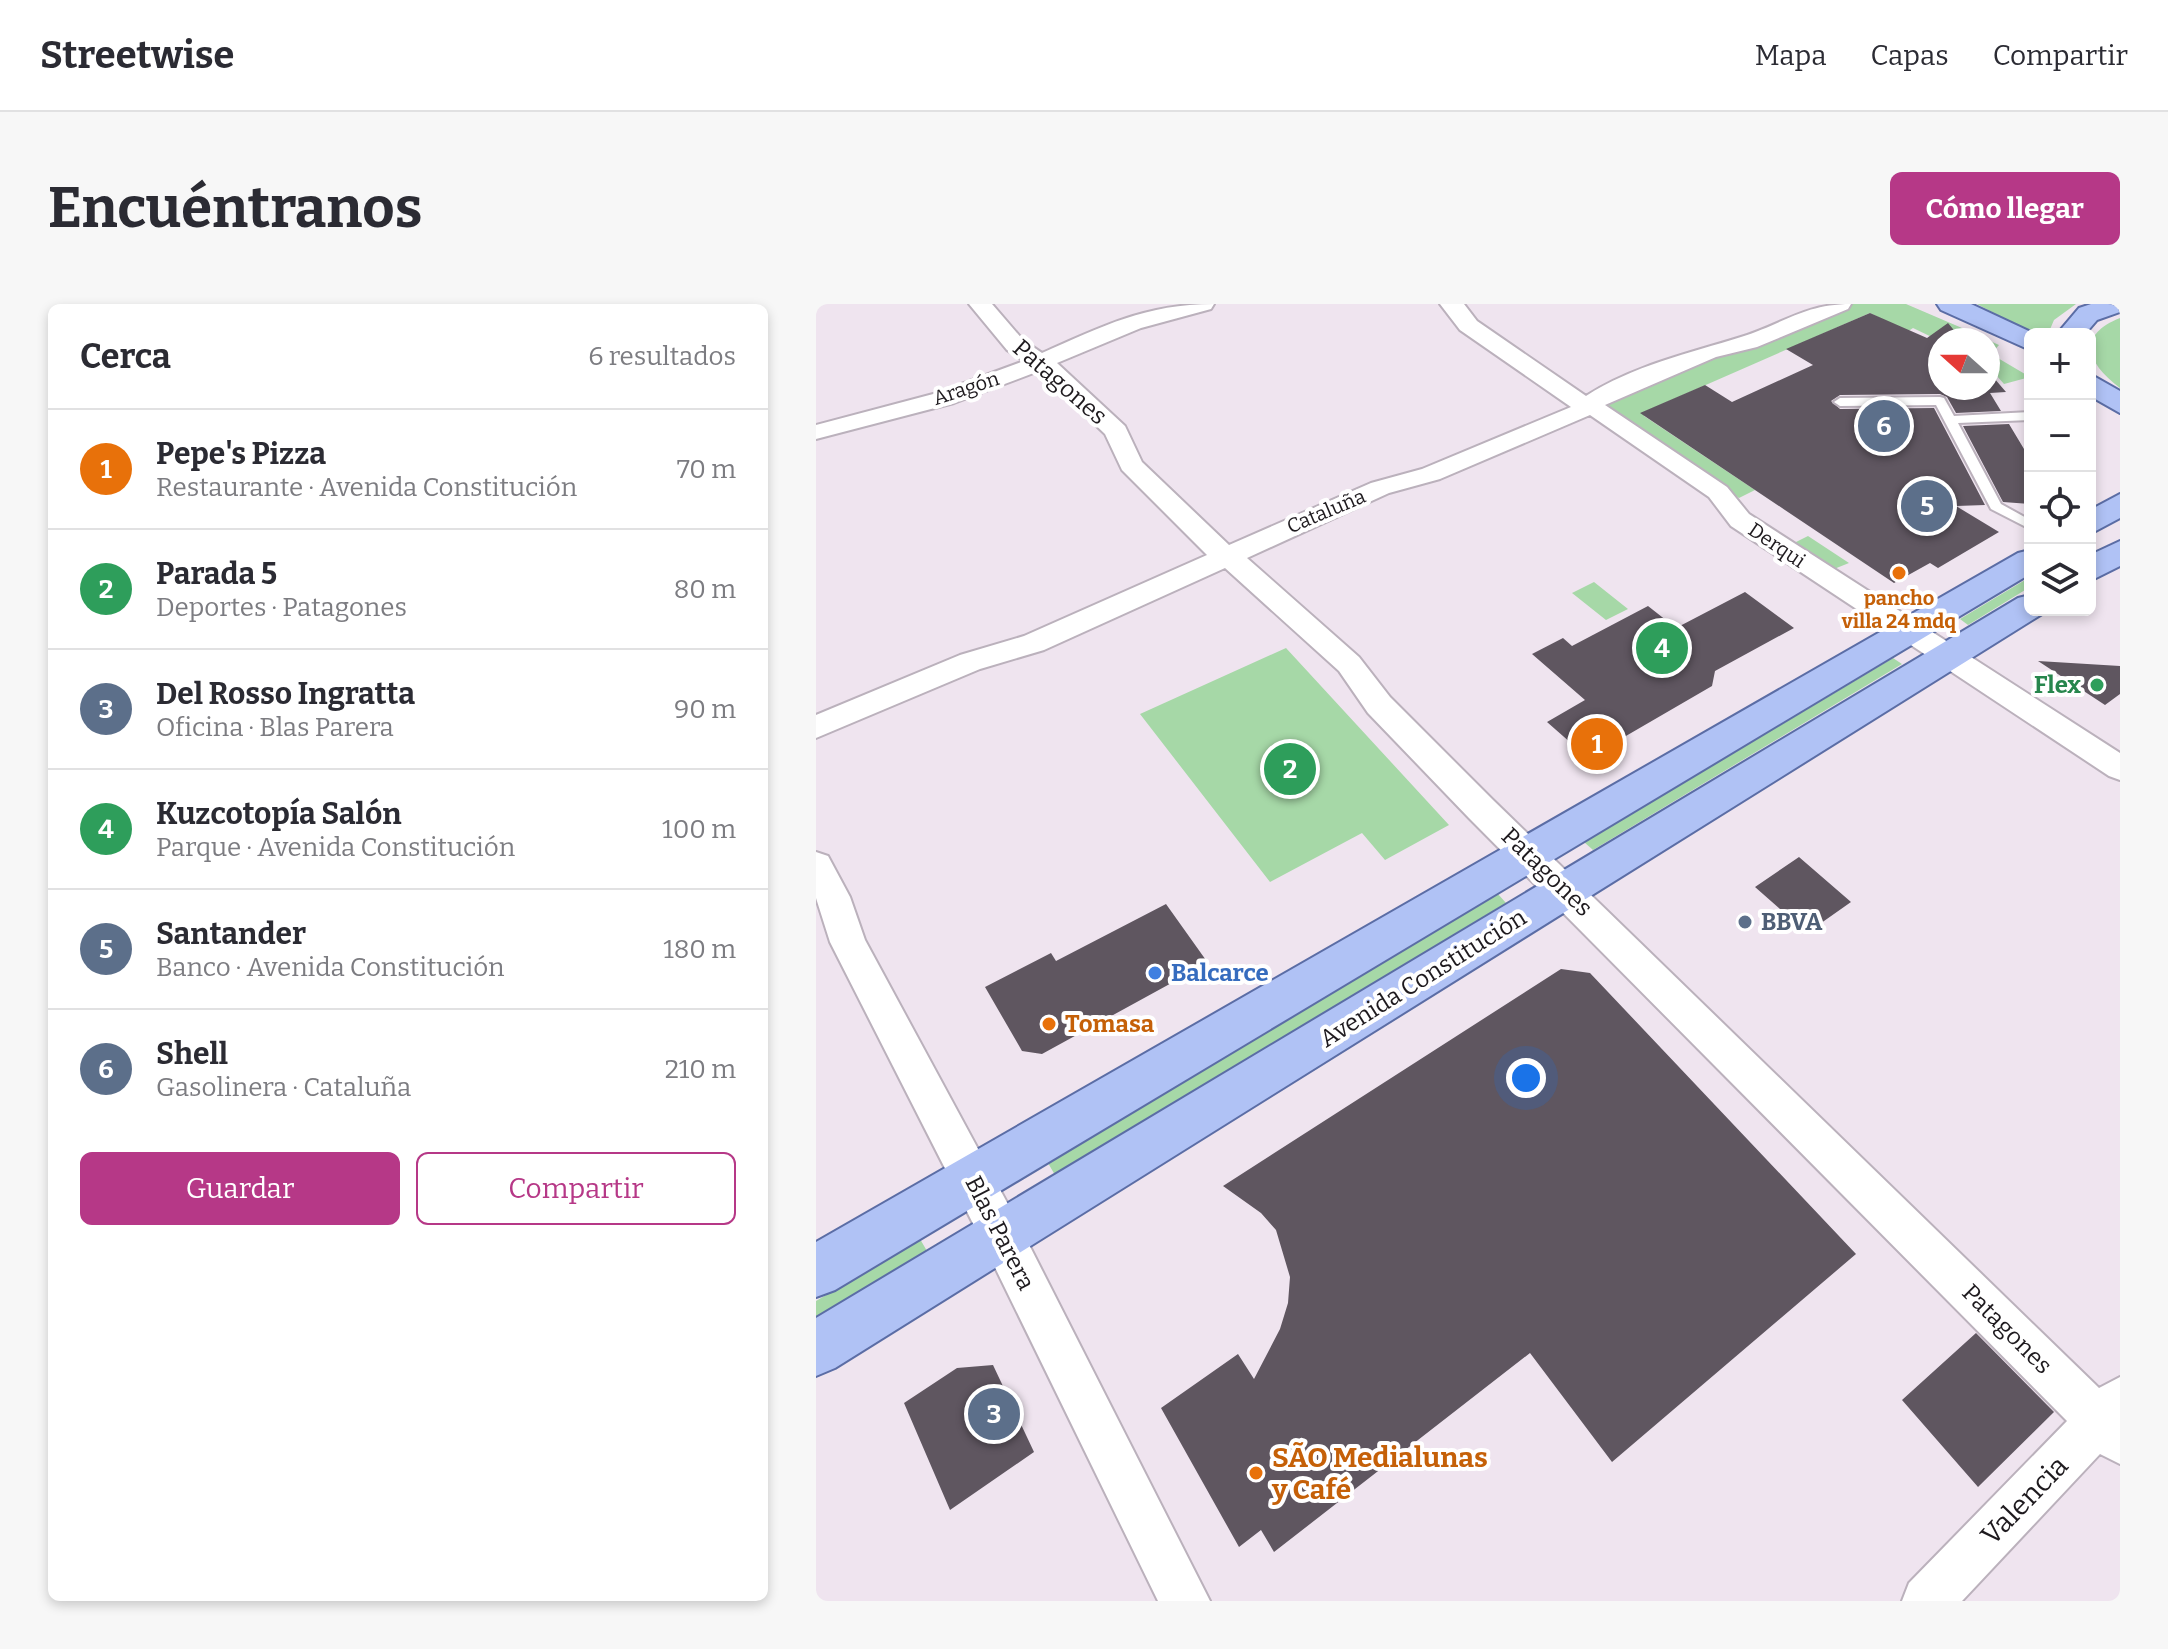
<!DOCTYPE html>
<html lang="es">
<head>
<meta charset="utf-8">
<style>
  :root { --surface:#fff; --page:#f7f7f7; --text:#2b2b33; --muted:#7c7c81; --line:#e1e1e2; --accent:#b63887 }
  body { margin:0; font-family:Bitter,serif; background:var(--page); color:var(--text) }
  .controls { position:absolute; right:24px; top:24px; display:grid; overflow:hidden; border-radius:12px; box-shadow:0 4px 12px #0003 }
  .controls button { width:72px; height:72px; display:grid; place-items:center; padding:0; border:0; border-bottom:2px solid var(--line); background:var(--surface); color:var(--text); font:40px sans-serif }
  .compass { position:absolute; left:1112px; top:24px; width:72px; height:72px; border-radius:50%; background:var(--surface); box-shadow:0 4px 12px #0003; rotate:291deg }
  .you { position:absolute; left:710px; top:774px; width:28px; height:28px; margin:-20px; border:6px solid #fff; border-radius:50%; background:#1a73e8; box-shadow:0 0 0 12px #1a73e833 }
  .badge { display:grid; place-items:center; width:52px; height:52px; border-radius:50%; background:var(--accent); color:#fff; font-size:26px; font-weight:700 }
  .pin { position:absolute; translate:-50% -50%; border:4px solid #fff; box-shadow:0 2px 8px #0006 }
  .list { margin:0; padding:0; list-style:none }
  h2 { display:flex; justify-content:space-between; align-items:center; height:104px; margin:0; padding:0 32px; font-size:34px }
  h2 small { font-size:26px; font-weight:400; color:var(--muted) }
  .list li { display:grid; grid-template-columns:52px 1fr auto; gap:24px; align-items:center; box-sizing:border-box; height:120px; padding:0 32px; border-top:2px solid var(--line) }
  .list b { display:block; font-size:30px; white-space:nowrap }
  .list p { margin:0; font-size:26px; white-space:nowrap; color:var(--muted) }
  .list em { font-size:26px; font-style:normal; color:var(--muted) }
  .actions { display:flex; gap:16px; padding:24px 32px }
  .actions a { flex:1; padding:18px 0; border:2px solid var(--accent); border-radius:12px; text-align:center; font-size:28px; color:var(--accent) }
  .actions .main { background:var(--accent); color:#fff }
  .icon { flex:none; width:44px; height:44px; fill:none; stroke:currentColor; stroke-width:2; stroke-linecap:round; stroke-linejoin:round }
  .map { position:relative; flex:none; width:1304px; height:1297px; overflow:hidden; border-radius:12px }
  header { display:flex; align-items:center; gap:48px; box-sizing:border-box; height:112px; padding:0 40px; background:var(--surface); border-bottom:2px solid var(--line) }
  header strong { font-size:38px }
  nav { display:flex; gap:44px; margin-inline-start:auto; font-size:28px }
  .intro { display:flex; align-items:center; justify-content:space-between; box-sizing:border-box; height:192px; padding:0 48px }
  h1 { margin:0; font-size:56px }
  .button { padding:20px 36px; border-radius:12px; background:var(--accent); color:#fff; font-size:28px; font-weight:700 }
  main { display:flex; gap:48px; padding:0 48px }
  aside { flex:1; background:var(--surface); border-radius:12px; box-shadow:0 4px 12px #0003 }
  .map>svg:first-child { display:block }
  .green { fill:#a6d8a7 }
  .building { fill:#5f5660 }
  .lines { fill:none; stroke-linecap:round; stroke-linejoin:round }
  .service-casing { stroke:#bbb1bc; stroke-width:4 }
  .minor-casing { stroke:#bbb1bc; stroke-width:4 }
  .primary-casing { stroke:#5b6da5; stroke-width:4 }
  .service { fill:#fff; fill-rule:evenodd }
  .minor { fill:#fff; fill-rule:evenodd }
  .primary { fill:#b0c2f5; fill-rule:evenodd }
  .food-dot { fill:#e8710a; stroke:#fff; stroke-width:3 }
  .leisure-dot { fill:#2e9e5b; stroke:#fff; stroke-width:3 }
  .service-dot { fill:#5c6f8a; stroke:#fff; stroke-width:3 }
  .shop-dot { fill:#3f7fe0; stroke:#fff; stroke-width:3 }
  .labels { text-anchor:middle; stroke-width:8; stroke-linejoin:round; paint-order:stroke }
  .far-street-label { font-size:20px; fill:#1e1a1e; stroke:#fff }
  .far-food-label { font-size:20px; font-weight:bold; fill:#c56008; stroke:#fff }
  .street-label { font-size:24px; fill:#1e1a1e; stroke:#fff }
  .leisure-label { font-size:24px; font-weight:bold; fill:#27864d; stroke:#fff; text-anchor:end }
  .service-label { font-size:24px; font-weight:bold; fill:#4e5e75; stroke:#fff; text-anchor:start }
  .shop-label { font-size:24px; font-weight:bold; fill:#366cbe; stroke:#fff; text-anchor:start }
  .food-label { font-size:24px; font-weight:bold; fill:#c56008; stroke:#fff; text-anchor:start }
  .near-food-label { font-size:28px; font-weight:bold; fill:#c56008; stroke:#fff; text-anchor:start }
  .near-street-label { font-size:28px; fill:#1e1a1e; stroke:#fff }
</style>
</head>
<body>
<header>
<strong>Streetwise</strong>
<nav><a>Mapa</a><a>Capas</a><a>Compartir</a></nav>
</header>
<div class="intro"><h1>Encuéntranos</h1><a class="button">Cómo llegar</a></div>
<main>
<aside>
<h2>Cerca<small>6 resultados</small></h2>
<ul class="list">
<li><span class="badge" style="background:#e8710a">1</span><div><b>Pepe's Pizza</b><p>Restaurante · Avenida Constitución</p></div><em>70 m</em></li>
<li><span class="badge" style="background:#2e9e5b">2</span><div><b>Parada 5</b><p>Deportes · Patagones</p></div><em>80 m</em></li>
<li><span class="badge" style="background:#5c6f8a">3</span><div><b>Del Rosso Ingratta</b><p>Oficina · Blas Parera</p></div><em>90 m</em></li>
<li><span class="badge" style="background:#2e9e5b">4</span><div><b>Kuzcotopía Salón</b><p>Parque · Avenida Constitución</p></div><em>100 m</em></li>
<li><span class="badge" style="background:#5c6f8a">5</span><div><b>Santander</b><p>Banco · Avenida Constitución</p></div><em>180 m</em></li>
<li><span class="badge" style="background:#5c6f8a">6</span><div><b>Shell</b><p>Gasolinera · Cataluña</p></div><em>210 m</em></li>
</ul>
<div class="actions"><a class="main">Guardar</a><a>Compartir</a></div>
</aside>
<div class="map">
<svg width="1304" height="1297" viewBox="0 0 1304 1297">
  <rect width="100%" height="100%" fill="#efe4ef"/>
  <path class="green" d="M1035 0H1090L1153 27 1152 34 1124 37 1097 24 1091 28 1054 9 828 108V112L939 186 923 194 788 102 789 98 894 50 921 48Z
    M1161 0H1260L1238 16 1232 30H1216Z
    M1304 14V84C1272 60 1259 32 1304 14Z
    M1172 36 1183 41 1175 50 1214 73 1188 80 1172 62Z
    M992 232 1033 259 1013 267 974 241Z
    M1214 273V283L1152 321 1144 315Z
    M778 278 812 305 790 316 756 289Z
    M470 344 633 521 569 556 546 529 454 578 324 410Z
    M1077 354 1086 360 777 546 768 538Z
    M682 590 690 599 239 871 232 859Z
    M104 935 111 947 0 1014V997Z"/>
  <path class="building" d="M1054 9 1111 34 1132 19 1146 36H1124V84H1172V67L1190 88 1174 89 1185 107 1140 109 1131 93 1124 90 1024 91 1015 97 1024 105 1118 104 1169 201 1140 202 1183 228 1122 264 1114 259 1078 279 824 109 889 81 916 98 997 61 970 45Z
    M1193 120 1214 155V200L1187 198 1147 122Z
    M929 288 978 324 899 367 896 382 772 454 731 418 769 396 716 350 747 334 756 342 832 302 860 324Z
    M1222 357 1304 362V390L1289 401Z
    M983 553 1035 598 991 629 939 583Z
    M350 600 392 659 226 750 206 747 169 683 235 649 240 657Z
    M745 665 774 669 1040 950 796 1158 714 1049 458 1248 445 1226 423 1243 345 1104 422 1050 438 1075 464 1025 472 999 474 973 460 926 445 909 407 882Z
    M1160 1029 1238 1108 1162 1183 1086 1096Z
    M177 1061 218 1148 134 1206 88 1099 141 1064Z"/>
  <g class="lines">
    <g class="service-casing">
      <path id="service" d="M1124 93 1128 94 1138 112 1214 108V116L1142 119 1185 200 1214 216V225L1175 205 1120 101 1024 102 1018 98 1024 94Z"/>
    </g>
    <g class="minor-casing">
      <path id="minor" d="M153 0H176L207 36 226 49C287 22 330 0 398 0L395 5 325 24 241 59 309 122 326 158 413 241 555 179 606 165 755 103 644 26 624 0H648L661 17 770 92C816 62 874 49 925 33 967 20 988 0 1035 0L1032 5 941 43 900 53 789 101 911 183 933 210 1304 449V476L1293 472 915 222 893 193 774 111 624 175 573 189 431 254 543 353 574 393 677 496 1283 1084 1304 1073V1160L1284 1150 1146 1297H1086L1093 1279 1251 1117 653 514 552 409 523 367 409 264 228 346 164 365 0 434V411L144 351 208 332 391 251 306 166 289 130 223 67 138 99 0 135V121L121 89 208 57 191 46Z
        M0 548 12 552 34 593 49 636 201 917 394 1297H342L171 947 14 638 0 594Z"/>
    </g>
    <g class="primary-casing">
      <path id="primary" d="M1121 0H1155L1219 30H1214V46L1125 6Z
        M1275 0H1304V8L1281 16 1269 30H1241L1263 4Z
        M1274 70 1304 87V109L1274 92Z
        M1304 190V214L1274 230V206Z
        M1304 237V262L1274 277V251Z
        M1214 246V270L19 986 0 993V938L1202 249Z
        M1214 291V306H1229L1226 310 19 1064 0 1072V1014L1202 294Z"/>
    </g>
    <use href="#service" class="service"/>
    <use href="#minor" class="minor"/>
    <use href="#primary" class="primary"/>
  </g>
  <g class="food-dot">
    <circle cx="1083" cy="269" r="8"/>
    <circle cx="233" cy="720" r="8"/>
    <circle cx="440" cy="1169" r="8"/>
  </g>
  <circle class="leisure-dot" cx="1281" cy="381" r="8"/>
  <circle class="service-dot" cx="929" cy="618" r="8"/>
  <circle class="shop-dot" cx="339" cy="669" r="8"/>
  <g class="labels">
    <g class="far-street-label">
      <text transform="translate(150 84) rotate(-18)" y="7">Aragón</text>
      <text transform="translate(510 207) rotate(-23)" y="7">Cataluña</text>
      <text transform="translate(961 241) rotate(34)" y="7">Derqui</text>
    </g>
    <g class="far-food-label">
      <text x="1083" y="301">pancho<tspan x="1083" dy="23">villa 24 mdq</tspan></text>
    </g>
    <g class="street-label">
      <text transform="translate(244 78) rotate(41)" y="8">Patagones</text>
      <text transform="translate(731 568) rotate(44)" y="8">Patagones</text>
      <text transform="translate(607 674) rotate(-32)" y="8">Avenida Constitución</text>
      <text transform="translate(184 929) rotate(63)" y="8">Blas Parera</text>
      <text transform="translate(1191 1025) rotate(45)" y="8">Patagones</text>
    </g>
    <g class="leisure-label">
      <text x="1265" y="389">Flex</text>
    </g>
    <g class="service-label">
      <text x="945" y="626">BBVA</text>
    </g>
    <g class="shop-label">
      <text x="355" y="677">Balcarce</text>
    </g>
    <g class="food-label">
      <text x="249" y="728">Tomasa</text>
    </g>
    <g class="near-food-label">
      <text x="456" y="1163">SÃO Medialunas<tspan x="456" dy="32">y Café</tspan></text>
    </g>
    <g class="near-street-label">
      <text transform="translate(1208 1196) rotate(-46)" y="10">Valencia</text>
    </g>
  </g>
</svg>
<div class="controls">
<button>+</button>
<button>−</button>
<button><svg class="icon" aria-label="locate" viewBox="0 0 24 24"><circle cx="12" cy="12" r="6"/><path d="M12 2v4M12 18v4M2 12h4M18 12h4"/></svg></button>
<button><svg class="icon" aria-label="layers" viewBox="0 0 24 24"><path d="M12 4l9 5-9 5-9-5zM3 14l9 5 9-5"/></svg></button>
</div>
<svg class="compass" viewBox="-18 -18 36 36"><path d="M0-13l5 13h-10z" fill="#e53935"/><path d="M0 13l5-13h-10z" fill="#7c7c81"/></svg>
<div class="you"></div>
<div class="pin badge" style="left:781px;top:440px;background:#e8710a">1</div>
<div class="pin badge" style="left:474px;top:465px;background:#2e9e5b">2</div>
<div class="pin badge" style="left:178px;top:1110px;background:#5c6f8a">3</div>
<div class="pin badge" style="left:846px;top:344px;background:#2e9e5b">4</div>
<div class="pin badge" style="left:1111px;top:202px;background:#5c6f8a">5</div>
<div class="pin badge" style="left:1068px;top:122px;background:#5c6f8a">6</div>
</div>
</main>
</body>
</html>
